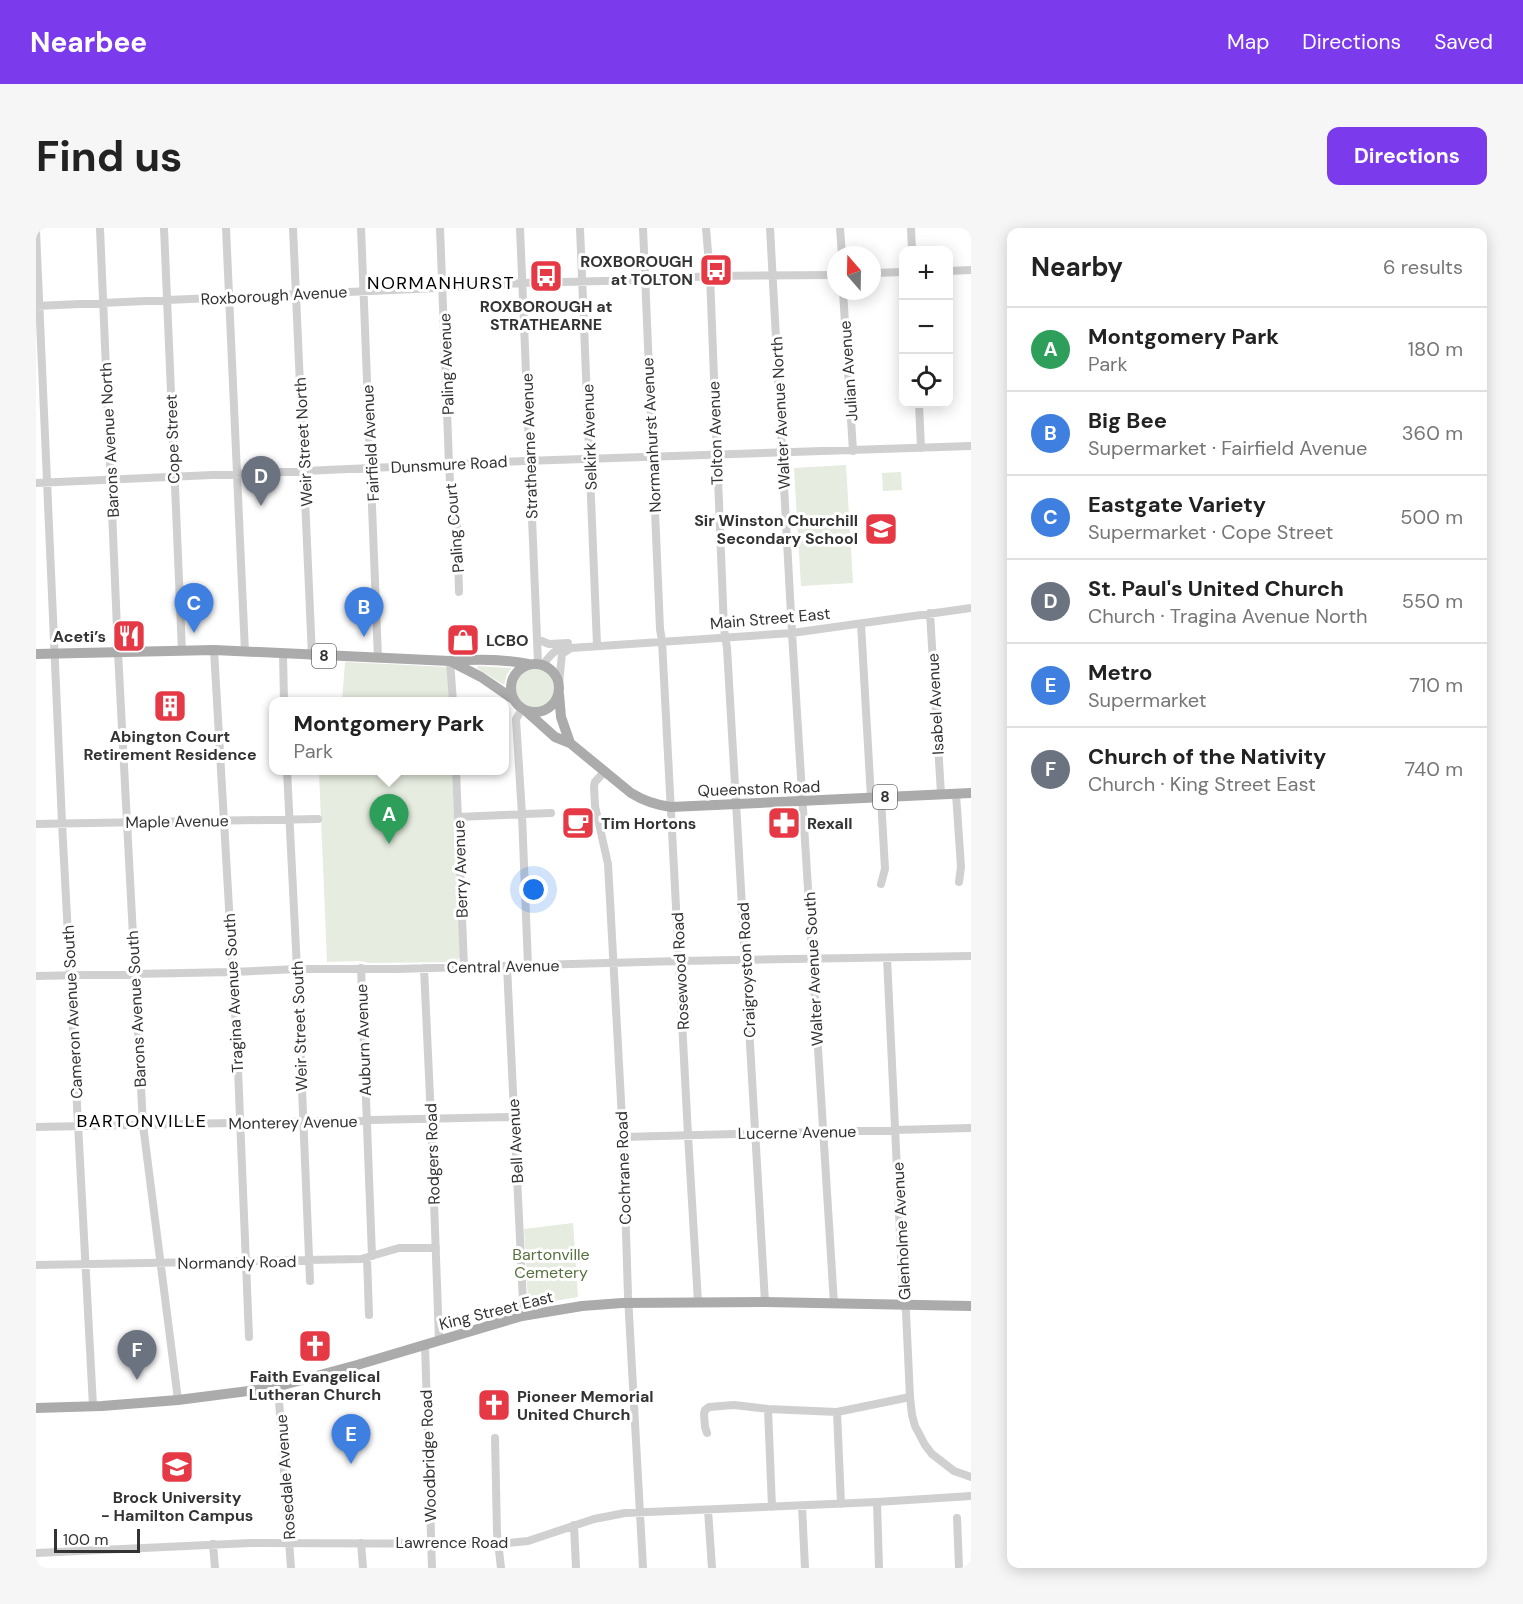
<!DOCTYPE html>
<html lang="en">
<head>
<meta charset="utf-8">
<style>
  :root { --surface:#fff; --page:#f6f6f6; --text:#222; --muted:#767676; --line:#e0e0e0; --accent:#7c3aed }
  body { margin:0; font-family:"DM Sans",sans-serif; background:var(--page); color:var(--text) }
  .controls { position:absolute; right:18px; top:18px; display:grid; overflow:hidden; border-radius:12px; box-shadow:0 3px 15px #0003 }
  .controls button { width:54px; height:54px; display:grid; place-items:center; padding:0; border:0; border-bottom:2px solid var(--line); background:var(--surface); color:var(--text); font:30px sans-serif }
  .compass { position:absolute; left:791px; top:18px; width:54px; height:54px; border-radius:50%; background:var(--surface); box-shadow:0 3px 15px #0003; rotate:340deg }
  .scale { position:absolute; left:18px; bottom:15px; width:86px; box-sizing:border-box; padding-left:6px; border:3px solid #333; border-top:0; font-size:16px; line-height:21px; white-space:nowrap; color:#333; -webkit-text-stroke:4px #fff; paint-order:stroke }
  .you { position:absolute; left:498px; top:662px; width:21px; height:21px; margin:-15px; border:4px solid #fff; border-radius:50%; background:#1a73e8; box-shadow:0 0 0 9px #1a73e833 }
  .badge { display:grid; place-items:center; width:39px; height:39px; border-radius:50%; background:var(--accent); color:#fff; font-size:20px; font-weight:700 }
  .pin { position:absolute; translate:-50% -50px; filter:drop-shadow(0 2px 3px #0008) }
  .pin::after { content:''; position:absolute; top:32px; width:21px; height:18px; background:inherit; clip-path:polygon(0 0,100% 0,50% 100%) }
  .popup { position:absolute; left:233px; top:469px; width:240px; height:78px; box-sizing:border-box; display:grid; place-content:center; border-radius:12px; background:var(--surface); filter:drop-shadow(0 2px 4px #0005); font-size:20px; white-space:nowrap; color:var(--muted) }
  .popup b { font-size:22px; color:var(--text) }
  .popup::after { content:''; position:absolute; left:50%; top:100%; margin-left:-12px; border:12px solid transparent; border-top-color:var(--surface) }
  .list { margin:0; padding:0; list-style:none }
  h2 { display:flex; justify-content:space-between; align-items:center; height:78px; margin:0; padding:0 24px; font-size:26px }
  h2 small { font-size:20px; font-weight:400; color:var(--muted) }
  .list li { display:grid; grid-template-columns:39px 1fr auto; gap:18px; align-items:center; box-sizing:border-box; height:84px; padding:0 24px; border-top:2px solid var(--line) }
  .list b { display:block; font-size:22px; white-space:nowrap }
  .list p { margin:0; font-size:20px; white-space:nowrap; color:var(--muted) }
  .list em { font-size:20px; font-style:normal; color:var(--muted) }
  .icon { flex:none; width:33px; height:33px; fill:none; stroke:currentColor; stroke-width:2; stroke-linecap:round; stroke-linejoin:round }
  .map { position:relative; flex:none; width:935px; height:1340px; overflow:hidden; border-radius:12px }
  header { display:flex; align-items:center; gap:36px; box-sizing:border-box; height:84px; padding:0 30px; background:var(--accent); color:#fff }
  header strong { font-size:28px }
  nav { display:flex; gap:33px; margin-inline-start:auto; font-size:21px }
  .intro { display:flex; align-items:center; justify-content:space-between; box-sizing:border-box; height:144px; padding:0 36px }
  h1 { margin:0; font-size:42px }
  .button { padding:15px 27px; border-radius:12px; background:var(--accent); color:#fff; font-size:21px; font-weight:700 }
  main { display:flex; gap:36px; padding:0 36px }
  aside { flex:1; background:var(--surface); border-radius:12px; box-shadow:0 3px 15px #0003 }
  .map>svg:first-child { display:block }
  .green { fill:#e6ecdf }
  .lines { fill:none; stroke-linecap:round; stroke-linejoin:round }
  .minor { stroke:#d0d0d0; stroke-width:8 }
  .major { stroke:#ababab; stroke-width:10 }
  .labels { text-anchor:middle; stroke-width:6; stroke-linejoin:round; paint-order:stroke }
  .shield { fill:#fff; stroke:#707070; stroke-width:1.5 }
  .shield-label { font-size:15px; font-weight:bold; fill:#333 }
  .poi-label { font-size:16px; font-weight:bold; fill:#333; stroke:#fff }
  .street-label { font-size:16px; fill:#333; stroke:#fff }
  .park-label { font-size:16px; fill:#56703f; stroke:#fff }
  .neighbourhood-label { font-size:18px; letter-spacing:1.5px; fill:#000; stroke:#fff }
</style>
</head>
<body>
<header>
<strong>Nearbee</strong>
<nav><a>Map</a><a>Directions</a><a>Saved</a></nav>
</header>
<div class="intro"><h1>Find us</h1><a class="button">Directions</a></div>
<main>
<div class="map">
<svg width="935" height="1340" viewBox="0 0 935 1340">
  <rect width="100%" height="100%" fill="#fff"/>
  <path class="green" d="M810 237 817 355 765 358 758 240Z
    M865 244 866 262 847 263 846 245Z
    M309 434 412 439 413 473 306 474Z
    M442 438 475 440V441L471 446 468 457 441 440Z
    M479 460a20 20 0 1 1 40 0a20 20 0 1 1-40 0Z
    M283 543H416L424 729 420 734 334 735 323 733 291 734Z
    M537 995 542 1069 495 1077 492 1073 488 1001Z"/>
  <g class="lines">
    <path class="minor" d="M64 0 82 424 107 897 142 1172
      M128 0 146 423
      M190 0 209 424
      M257 0 276 428
      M325 0 342 430
      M404 0 413 236 415 270 421 295 423 364
      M484 0 502 435
      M544 0 561 417
      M607 0 624 401 626 413 652 907 662 1074
      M670 0 674 48 688 401 691 420 729 1074
      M734 0 756 405 798 1076
      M804 0 806 27
      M875 0 876 22
      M0 2 26 595 57 1178
      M912 43 935 42
      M836 45 868 44
      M807 63 817 223
      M0 78 445 58 486 55 608 52 674 48 800 47
      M883 176 885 220
      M0 255 488 233 935 218
      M894 385 905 566
      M825 396 835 570
      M501 411 513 416 532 415
      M178 422 201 817 213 1109
      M247 426 248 474
      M414 433 417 474
      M507 437C514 427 522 417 535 420L756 405 935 380
      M523 455 526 426 535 420
      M486 481 480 491 486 587 492 738
      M251 542 261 741 274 1053
      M420 542 428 739
      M568 544 559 554 558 558 559 578 572 636 587 909 592 1068 607 1340
      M920 566 925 639 923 654
      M845 570 849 641 845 656
      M422 589 515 585
      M0 596 282 591
      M851 730 867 1069 870 1084 874 1169 876 1187 879 1198 889 1217 896 1226 918 1243 935 1249
      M471 738 487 1074 486 1088
      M325 740 336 1028
      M388 740 395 891 403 1112
      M0 748 196 744 261 741H361L643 733 935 728
      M0 899 478 889
      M587 909 935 900
      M331 1030 333 1087
      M0 1037 325 1031 363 1020H400
      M389 1116 396 1340
      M242 1159 255 1340
      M732 1181 736 1279
      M801 1184 805 1276
      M671 1205 669 1199 668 1186 669 1182 673 1179 698 1177 732 1181 801 1184 874 1169
      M459 1210 461 1305 465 1340
      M841 1274 843 1340
      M766 1278 769 1340
      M672 1282 676 1340
      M921 1290 923 1340
      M538 1297 540 1340
      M325 1315 327 1340
      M177 1316 179 1340
      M0 1325 215 1315 462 1316 492 1313 558 1291 589 1285 841 1274 935 1268"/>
    <path class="major" d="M0 426 178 422 414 433C439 431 467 431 492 436
      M414 433 445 449 477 471
      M475 460a24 24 0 1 1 48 0a24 24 0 1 1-48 0Z
      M523 466 525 489 534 515
      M490 483 519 509 534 515 595 565C608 573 620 577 635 579L935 565
      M0 1180 66 1178 142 1172 236 1160 321 1137 486 1088 546 1078 586 1075 729 1074 935 1078"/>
  </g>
  <defs>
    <g id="bus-square" transform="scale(1.725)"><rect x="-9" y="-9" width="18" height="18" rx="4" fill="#e63946" stroke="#fff"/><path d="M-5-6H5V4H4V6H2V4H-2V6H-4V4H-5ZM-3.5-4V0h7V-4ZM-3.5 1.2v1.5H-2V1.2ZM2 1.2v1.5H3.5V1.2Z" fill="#fff"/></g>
    <g id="school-square" transform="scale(1.725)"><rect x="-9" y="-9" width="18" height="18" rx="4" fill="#e63946" stroke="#fff"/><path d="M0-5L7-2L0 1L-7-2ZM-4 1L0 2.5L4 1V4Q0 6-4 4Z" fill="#fff"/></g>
    <g id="restaurant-square" transform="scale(1.725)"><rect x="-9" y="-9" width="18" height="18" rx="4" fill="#e63946" stroke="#fff"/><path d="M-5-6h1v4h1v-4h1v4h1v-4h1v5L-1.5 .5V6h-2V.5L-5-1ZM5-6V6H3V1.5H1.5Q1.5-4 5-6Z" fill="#fff"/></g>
    <g id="shop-square" transform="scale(1.725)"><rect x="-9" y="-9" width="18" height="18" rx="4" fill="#e63946" stroke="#fff"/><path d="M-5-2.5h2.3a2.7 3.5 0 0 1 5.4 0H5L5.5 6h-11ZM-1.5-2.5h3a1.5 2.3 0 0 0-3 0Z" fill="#fff"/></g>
    <g id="building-square" transform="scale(1.725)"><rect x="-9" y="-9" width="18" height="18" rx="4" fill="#e63946" stroke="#fff"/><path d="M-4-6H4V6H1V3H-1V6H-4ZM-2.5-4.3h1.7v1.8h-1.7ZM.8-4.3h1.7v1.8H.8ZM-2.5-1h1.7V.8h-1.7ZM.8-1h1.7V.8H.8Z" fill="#fff"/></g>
    <g id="cafe-square" transform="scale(1.725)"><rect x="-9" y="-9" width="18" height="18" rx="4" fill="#e63946" stroke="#fff"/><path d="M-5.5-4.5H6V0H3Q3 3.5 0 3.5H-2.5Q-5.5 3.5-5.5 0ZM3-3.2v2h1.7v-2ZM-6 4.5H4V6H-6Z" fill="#fff"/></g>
    <g id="pharmacy-square" transform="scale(1.725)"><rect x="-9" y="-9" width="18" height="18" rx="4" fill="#e63946" stroke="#fff"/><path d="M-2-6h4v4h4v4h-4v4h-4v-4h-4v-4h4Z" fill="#fff"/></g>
    <g id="church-square" transform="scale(1.725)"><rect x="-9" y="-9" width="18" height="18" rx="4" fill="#e63946" stroke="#fff"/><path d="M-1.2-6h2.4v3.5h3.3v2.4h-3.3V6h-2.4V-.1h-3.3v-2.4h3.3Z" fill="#fff"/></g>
    <g id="university-square" transform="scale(1.725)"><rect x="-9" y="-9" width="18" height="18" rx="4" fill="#e63946" stroke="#fff"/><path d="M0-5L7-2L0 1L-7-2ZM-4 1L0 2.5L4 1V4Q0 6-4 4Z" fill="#fff"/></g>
  </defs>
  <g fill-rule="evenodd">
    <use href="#bus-square" x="680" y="42"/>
    <use href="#bus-square" x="510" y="48"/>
    <use href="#school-square" x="845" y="301"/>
    <use href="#restaurant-square" x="93" y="408"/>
    <use href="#shop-square" x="427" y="412"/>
    <use href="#building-square" x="134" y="478"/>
    <use href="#cafe-square" x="542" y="595"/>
    <use href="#pharmacy-square" x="748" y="595"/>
    <use href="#church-square" x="279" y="1118"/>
    <use href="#church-square" x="458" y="1177"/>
    <use href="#university-square" x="141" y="1239"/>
  </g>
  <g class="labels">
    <g class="shield">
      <rect x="276" y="416" width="24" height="24" rx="4.5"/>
      <rect x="837" y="557" width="24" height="24" rx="4.5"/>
    </g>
    <g class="shield-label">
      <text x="288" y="433">8</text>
      <text x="849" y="574">8</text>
    </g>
    <g class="poi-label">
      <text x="657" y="39" text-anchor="end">ROXBOROUGH<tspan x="657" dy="18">at TOLTON</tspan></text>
      <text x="510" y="84">ROXBOROUGH at<tspan x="510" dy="18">STRATHEARNE</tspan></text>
      <text x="822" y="298" text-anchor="end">Sir Winston Churchill<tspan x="822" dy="18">Secondary School</tspan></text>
      <text x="70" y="414" text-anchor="end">Aceti’s</text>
      <text x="450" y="418" text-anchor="start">LCBO</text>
      <text x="134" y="514">Abington Court<tspan x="134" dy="18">Retirement Residence</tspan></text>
      <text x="565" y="601" text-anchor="start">Tim Hortons</text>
      <text x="771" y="601" text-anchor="start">Rexall</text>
      <text x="279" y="1154">Faith Evangelical<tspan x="279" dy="18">Lutheran Church</tspan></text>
      <text x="481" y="1174" text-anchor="start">Pioneer Memorial<tspan x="481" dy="18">United Church</tspan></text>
      <text x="141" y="1275">Brock University<tspan x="141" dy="18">- Hamilton Campus</tspan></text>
    </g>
    <g class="street-label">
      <text transform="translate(238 67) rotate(-3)" y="6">Roxborough Avenue</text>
      <text transform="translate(410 136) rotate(-92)" y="6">Paling Avenue</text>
      <text transform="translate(812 143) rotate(-94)" y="6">Julian Avenue</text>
      <text transform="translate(744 185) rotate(-93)" y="6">Walter Avenue North</text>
      <text transform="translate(679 205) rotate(-92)" y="6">Tolton Avenue</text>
      <text transform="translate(615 207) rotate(-93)" y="6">Normanhurst Avenue</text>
      <text transform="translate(553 209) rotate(-92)" y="6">Selkirk Avenue</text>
      <text transform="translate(136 211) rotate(-92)" y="6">Cope Street</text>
      <text transform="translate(73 212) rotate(-93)" y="6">Barons Avenue North</text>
      <text transform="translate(267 214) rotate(-93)" y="6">Weir Street North</text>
      <text transform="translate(334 215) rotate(-93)" y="6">Fairfield Avenue</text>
      <text transform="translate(493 218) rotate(-92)" y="6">Strathearne Avenue</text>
      <text transform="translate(413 236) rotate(-3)" y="6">Dunsmure Road</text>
      <text transform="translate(418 300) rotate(-95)" y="6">Paling Court</text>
      <text transform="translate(734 390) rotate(-5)" y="6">Main Street East</text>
      <text transform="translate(899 476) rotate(-93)" y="6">Isabel Avenue</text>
      <text transform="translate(723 560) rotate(-2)" y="6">Queenston Road</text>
      <text transform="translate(141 593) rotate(-1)" y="6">Maple Avenue</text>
      <text transform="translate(424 641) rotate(-92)" y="6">Berry Avenue</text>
      <text transform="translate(467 738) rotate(-1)" y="6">Central Avenue</text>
      <text transform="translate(777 741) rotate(-93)" y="6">Walter Avenue South</text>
      <text transform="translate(710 742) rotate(-93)" y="6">Craigroyston Road</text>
      <text transform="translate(644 743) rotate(-93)" y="6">Rosewood Road</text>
      <text transform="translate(197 765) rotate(-93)" y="6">Tragina Avenue South</text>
      <text transform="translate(100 781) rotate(-93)" y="6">Barons Avenue South</text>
      <text transform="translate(36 784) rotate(-93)" y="6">Cameron Avenue South</text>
      <text transform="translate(263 798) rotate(-92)" y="6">Weir Street South</text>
      <text transform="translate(327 812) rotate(-92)" y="6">Auburn Avenue</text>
      <text transform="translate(257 894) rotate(-1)" y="6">Monterey Avenue</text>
      <text transform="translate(761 904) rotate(-1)" y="6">Lucerne Avenue</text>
      <text transform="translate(479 913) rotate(-93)" y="6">Bell Avenue</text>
      <text transform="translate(396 926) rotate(-92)" y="6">Rodgers Road</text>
      <text transform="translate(587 940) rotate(-92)" y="6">Cochrane Road</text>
      <text transform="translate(865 1003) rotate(-93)" y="6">Glenholme Avenue</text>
      <text transform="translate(201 1034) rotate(-1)" y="6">Normandy Road</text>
      <text transform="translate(460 1082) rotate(-14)" y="6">King Street East</text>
      <text transform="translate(392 1228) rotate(-92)" y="6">Woodbridge Road</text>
      <text transform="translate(249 1249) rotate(-94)" y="6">Rosedale Avenue</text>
      <text x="416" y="1320">Lawrence Road</text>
    </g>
    <g class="park-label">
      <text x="515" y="1032">Bartonville<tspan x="515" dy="18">Cemetery</tspan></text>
    </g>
    <g class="neighbourhood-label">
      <text x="405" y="61">NORMANHURST</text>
      <text x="106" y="899">BARTONVILLE</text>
    </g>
  </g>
</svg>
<div class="controls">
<button>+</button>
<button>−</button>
<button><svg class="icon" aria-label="locate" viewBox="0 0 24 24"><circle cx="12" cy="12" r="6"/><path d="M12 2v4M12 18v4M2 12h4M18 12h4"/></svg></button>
</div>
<svg class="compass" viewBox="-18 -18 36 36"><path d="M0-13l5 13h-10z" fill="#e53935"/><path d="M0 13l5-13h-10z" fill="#767676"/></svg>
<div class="scale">100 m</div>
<div class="you"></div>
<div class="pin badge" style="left:353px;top:616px;background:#2e9e5b">A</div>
<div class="popup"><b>Montgomery Park</b>Park</div>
<div class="pin badge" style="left:328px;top:409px;background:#3f7fe0">B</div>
<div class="pin badge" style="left:158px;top:405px;background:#3f7fe0">C</div>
<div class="pin badge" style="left:225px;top:278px;background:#6b7280">D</div>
<div class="pin badge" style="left:315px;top:1236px;background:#3f7fe0">E</div>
<div class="pin badge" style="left:101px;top:1152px;background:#6b7280">F</div>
</div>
<aside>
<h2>Nearby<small>6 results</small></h2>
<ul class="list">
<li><span class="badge" style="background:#2e9e5b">A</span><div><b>Montgomery Park</b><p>Park</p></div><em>180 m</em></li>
<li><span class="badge" style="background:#3f7fe0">B</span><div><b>Big Bee</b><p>Supermarket · Fairfield Avenue</p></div><em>360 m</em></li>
<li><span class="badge" style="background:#3f7fe0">C</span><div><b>Eastgate Variety</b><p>Supermarket · Cope Street</p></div><em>500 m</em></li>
<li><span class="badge" style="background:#6b7280">D</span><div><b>St. Paul's United Church</b><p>Church · Tragina Avenue North</p></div><em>550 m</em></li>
<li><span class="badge" style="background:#3f7fe0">E</span><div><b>Metro</b><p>Supermarket</p></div><em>710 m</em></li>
<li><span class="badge" style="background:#6b7280">F</span><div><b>Church of the Nativity</b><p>Church · King Street East</p></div><em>740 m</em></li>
</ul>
</aside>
</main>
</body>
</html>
